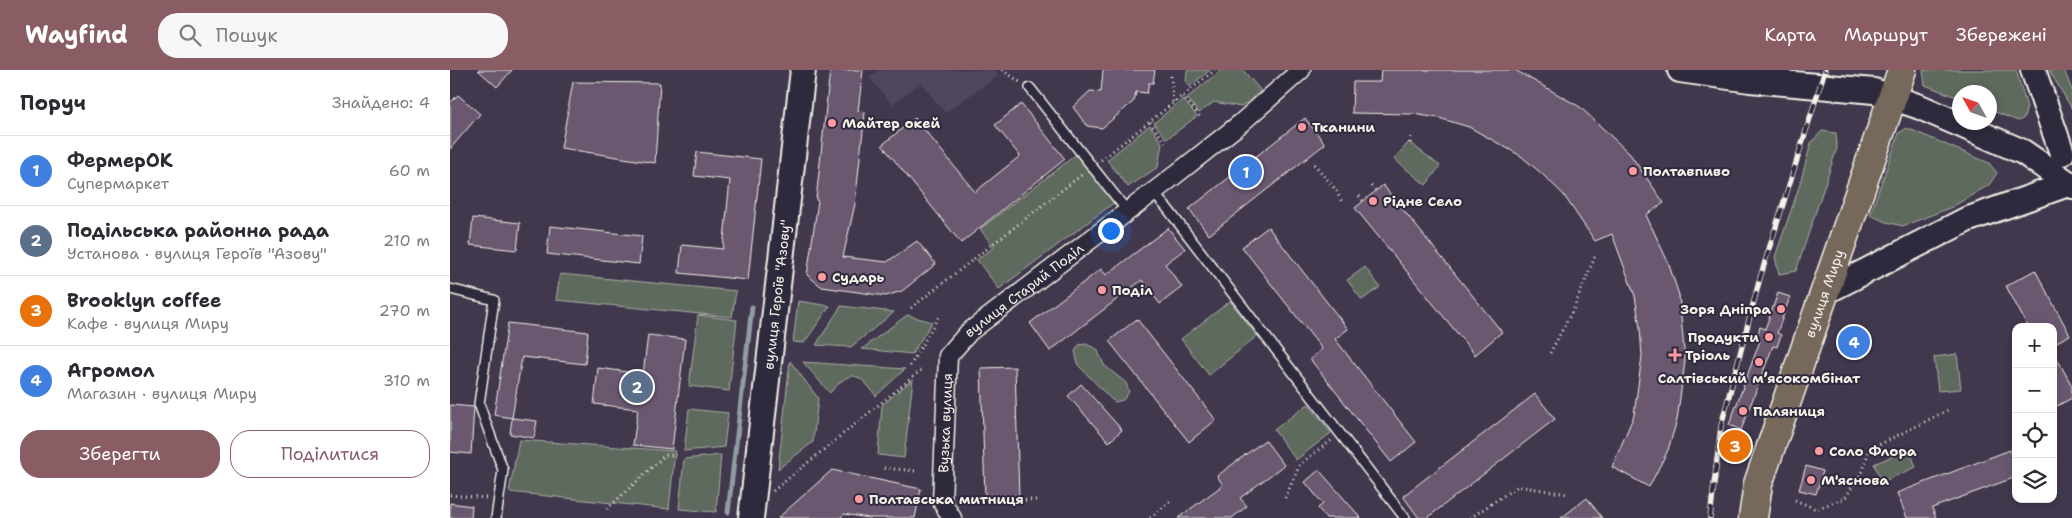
<!DOCTYPE html>
<html lang="uk">
<head>
<meta charset="utf-8">
<style>
  :root { --surface:#fff; --page:#f7f7f7; --text:#2b2b33; --muted:#7c7c81; --line:#e1e1e2; --accent:#8a5d65 }
  body { margin:0; font-family:"Shantell Sans",sans-serif; background:var(--page); color:var(--text) }
  .controls { position:absolute; right:15px; bottom:15px; display:grid; overflow:hidden; border-radius:10px; box-shadow:0 2px 8px #0003 }
  .controls button { width:45px; height:45px; display:grid; place-items:center; padding:0; border:0; border-bottom:1px solid var(--line); background:var(--surface); color:var(--text); font:25px sans-serif }
  .compass { position:absolute; left:1502px; top:15px; width:45px; height:45px; border-radius:50%; background:var(--surface); box-shadow:0 2px 8px #0003; rotate:310deg }
  .you { position:absolute; left:660px; top:160px; width:18px; height:18px; margin:-12px; border:4px solid #fff; border-radius:50%; background:#1a73e8; box-shadow:0 0 0 8px #1a73e833 }
  .badge { display:grid; place-items:center; width:32px; height:32px; border-radius:50%; background:var(--accent); color:#fff; font-size:16px; font-weight:700 }
  .pin { position:absolute; translate:-50% -50%; border:2px solid #fff; box-shadow:0 1px 5px #0006 }
  .list { margin:0; padding:0; list-style:none }
  h2 { display:flex; justify-content:space-between; align-items:center; height:65px; margin:0; padding:0 20px; font-size:21px }
  h2 small { font-size:16px; font-weight:400; color:var(--muted) }
  .list li { display:grid; grid-template-columns:32px 1fr auto; gap:15px; align-items:center; box-sizing:border-box; height:70px; padding:0 20px; border-top:1px solid var(--line) }
  .list b { display:block; font-size:19px; white-space:nowrap }
  .list p { margin:0; font-size:16px; white-space:nowrap; color:var(--muted) }
  .list em { font-size:16px; font-style:normal; color:var(--muted) }
  .actions { display:flex; gap:10px; padding:15px 20px }
  .actions a { flex:1; padding:11px 0; border:1px solid var(--accent); border-radius:20px; text-align:center; font-size:18px; color:var(--accent) }
  .actions .main { background:var(--accent); color:#fff }
  .icon { flex:none; width:28px; height:28px; fill:none; stroke:currentColor; stroke-width:2; stroke-linecap:round; stroke-linejoin:round }
  .map { position:relative; flex:none; width:1622px; height:448px; overflow:hidden }
  header { display:flex; align-items:center; gap:30px; box-sizing:border-box; height:70px; padding:0 25px; background:var(--accent); color:#fff }
  header strong { font-size:24px }
  nav { display:flex; gap:28px; margin-inline-start:auto; font-size:18px }
  .search { width:350px; height:45px; background:var(--page); display:flex; align-items:center; gap:12px; box-sizing:border-box; padding:0 18px; border-radius:20px; color:var(--muted); font-size:19px }
  main { display:flex }
  aside { flex:1; background:var(--surface) }
  .map>svg:first-child { display:block }
  .built { fill:#51465b }
  .green { fill:#5f6a5f; stroke:#aaaea4 }
  .lines { fill:none; stroke-linecap:round; stroke-linejoin:round }
  .stream { stroke:#909ea4; stroke-width:5 }
  .building { fill:#6b5871; stroke:#f4f1e8 }
  .lane-casing { stroke:#f4f1e8; stroke-width:12 }
  .street-casing { stroke:#f4f1e8; stroke-width:21 }
  .secondary-casing { stroke:#f4f1e8; stroke-width:28 }
  .primary-casing { stroke:#f4f1e8; stroke-width:31 }
  .path { stroke:#f4f1e8; stroke-width:3; stroke-dasharray:1 4; stroke-linecap:butt }
  .lane { stroke:#2f2a3d; stroke-width:9 }
  .street { stroke:#2f2a3d; stroke-width:18 }
  .secondary { stroke:#2f2a3d; stroke-width:24 }
  .primary { stroke:#76695c; stroke-width:28 }
  .rail-casing { stroke:#f4f1e8; stroke-width:5.5 }
  .rail { stroke:#2f2a3d; stroke-width:4; stroke-dasharray:11; stroke-linecap:butt }
  .poi-dot { fill:#ff9aa2; stroke:#2f2a3d; stroke-width:2 }
  .labels { text-anchor:middle; stroke-width:4; stroke-linejoin:round; paint-order:stroke }
  .poi-label { font-size:14px; font-weight:bold; fill:#f4f1e8; stroke:#2f2a3d; text-anchor:start }
  .street-label { font-size:14px; fill:#f4f1e8; stroke:#2f2a3d }
</style>
</head>
<body>
<header>
<strong>Wayfind</strong>
<div class="search"><svg class="icon" aria-label="search" viewBox="0 0 24 24"><circle cx="10" cy="10" r="6"/><path d="M15 15l6 6"/></svg>Пошук</div>
<nav><a>Карта</a><a>Маршрут</a><a>Збережені</a></nav>
</header>
<main>
<aside>
<h2>Поруч<small>Знайдено: 4</small></h2>
<ul class="list">
<li><span class="badge" style="background:#3f7fe0">1</span><div><b>ФермерОК</b><p>Супермаркет</p></div><em>60 m</em></li>
<li><span class="badge" style="background:#5c6f8a">2</span><div><b>Подільська районна рада</b><p>Установа · вулиця Героїв &quot;Азову&quot;</p></div><em>210 m</em></li>
<li><span class="badge" style="background:#e8710a">3</span><div><b>Brooklyn coffee</b><p>Кафе · вулиця Миру</p></div><em>270 m</em></li>
<li><span class="badge" style="background:#3f7fe0">4</span><div><b>Агромол</b><p>Магазин · вулиця Миру</p></div><em>310 m</em></li>
</ul>
<div class="actions"><a class="main">Зберегти</a><a>Поділитися</a></div>
</aside>
<div class="map">
<svg width="1622" height="448" viewBox="0 0 1622 448">
  <rect width="100%" height="100%" fill="#41384d"/>
  <filter id="ink" filterUnits="userSpaceOnUse"><feTurbulence type="fractalNoise" baseFrequency=".02" numOctaves="2"/><feDisplacementMap in="SourceGraphic" scale="10" xChannelSelector="R" yChannelSelector="G"/><feConvolveMatrix kernelMatrix="1 2 1 2 8 2 1 2 1" color-interpolation-filters="sRGB"/></filter>
  <g filter="url(#ink)">
    <path class="built" d="M430 0H545L549 5 495 43 471 13 442 34 419 8Z"/>
    <path class="green" d="M737 0H760L739 17 736 12Z
      M771 0H793L811 21 791 37 764 32 749 43 737 28Z
      M1473 0H1566L1577 37 1574 48 1568 51 1540 40V22H1510L1509 28 1475 15Z
      M1599 0H1614L1622 20V39Z
      M733 29 747 46 717 69 704 53Z
      M700 55 712 73 708 97 678 117 657 90Z
      M1457 58 1539 93 1547 103 1539 115 1502 137 1453 156 1436 152 1420 145 1449 63Z
      M1372 61 1386 63 1387 78 1346 201 1329 204 1325 187 1349 117 1361 73Z
      M959 72 990 96 976 115 944 89Z
      M628 83 665 132 549 219 527 190 544 177 530 159Z
      M915 197 930 217 912 230 897 210Z
      M110 204 286 221 282 247 106 230Z
      M348 231 380 236 354 273 343 272Z
      M780 231 807 266 759 305 731 269Z
      M391 236 444 242 401 277 366 275Z
      M248 245 287 250 279 321 239 316Z
      M457 245 482 252 462 284 412 279Z
      M636 274 647 279 654 295 676 313 679 322 673 330 665 332 661 329 628 295 625 281 629 275Z
      M1507 284 1511 319 1488 321 1484 287Z
      M340 291 368 328 363 372 328 399Z
      M353 292 455 299 426 326C408 302 401 298 380 323Z
      M463 309 454 388 428 385 432 335Z
      M858 334 881 363 846 390 824 360Z
      M239 339 278 343 274 377 234 381Z
      M69 370 225 381 219 439 59 422Z
      M1459 379 1466 397 1432 412 1424 394Z
      M271 385 266 442 229 439 234 389Z"/>
    <g class="lines">
      <path class="stream" d="M278 442 302 237"/>
    </g>
    <path class="building" d="M28 0H62L47 17Z
      M380 0H413L408 41 415 42 405 134 393 187 437 192 467 171 486 194 452 221 436 226 372 217 357 205 368 131 366 130Z
      M653 0H705L703 13H699L697 23 686 22 684 31 652 58 637 56 623 37 640 21 651 22Z
      M931 0H1065L1130 37 1180 84 1214 133 1196 145 1218 192 1229 225 1235 291 1227 350 1218 380 1199 417 1162 397 1184 345 1192 286 1190 258 1185 226 1162 164 1145 171 1113 124 1091 103 1071 86 1019 57 989 48 963 44 902 43 903 12H930Z
      M123 12 210 13 205 93 111 78Z
      M8 25 30 44 0 79V33Z
      M571 34 615 89 511 173 432 75 465 48 525 122 570 86 545 55Z
      M855 48 875 74 759 165 739 139Z
      M247 82 311 89 298 210 229 203 232 175 273 179 280 110 244 106Z
      M933 115 1052 262 1025 285 905 138Z
      M23 148 70 153 67 180 20 175Z
      M100 156 192 166 189 194 97 184Z
      M818 157 898 259 885 269 966 372 941 392 860 289 872 279 792 177Z
      M718 158 735 179 715 194 732 217 710 234 692 210 600 281 580 253 651 199 656 205Z
      M1585 200 1620 265 1603 274V257H1578L1556 216Z
      M1328 223 1340 227 1327 263 1331 265 1327 277 1323 276 1291 360 1279 355 1310 271 1306 270 1310 257 1315 259Z
      M687 249 766 350 739 372 659 271Z
      M58 253 138 262 135 294 72 287 62 348 44 345Z
      M1401 258 1414 262 1406 286 1393 282Z
      M198 265 235 269 222 379 183 375 188 339 144 334 148 298 193 304Z
      M1603 281 1622 316V328L1603 338Z
      M565 297 569 427 535 428 531 298Z
      M631 314 672 360 659 372 618 326Z
      M1085 324 1105 349 977 448H969L953 426Z
      M0 335 24 337 21 384 0 382Z
      M62 348 87 351 84 368 60 364Z
      M815 370 834 395 790 428 797 436 782 448H728L773 415 767 406Z
      M1560 380 1566 394V407L1482 438 1486 448H1457L1447 423Z
      M1356 396 1373 401 1366 424 1349 420Z
      M382 400 471 419 465 448H418L394 444 390 448H328Z
      M869 400 911 448H876L868 438 873 434 855 412Z
      M1137 428 1152 448H1111Z
      M0 433 22 436 21 448H0Z"/>
    <g class="lines">
      <g class="lane-casing">
        <path id="lane" d="M580 18 678 142
          M703 123 717 138 955 448
          M0 219 44 230 29 334 53 400 46 448"/>
      </g>
      <g class="street-casing">
        <g id="street">
          <path id="s1" d="M502 448 492 432 498 286 519 262 715 113 791 53 851 0"/>
        </g>
      </g>
      <g class="secondary-casing">
        <g id="secondary">
          <path d="M1230 0 1300 10 1424 21 1470 37 1573 82 1622 116"/>
          <path d="M1583 0 1612 83"/>
          <path d="M1375 222 1516 150 1618 114"/>
          <path id="s2" d="M301 448 353 0"/>
        </g>
      </g>
      <g class="primary-casing">
        <g id="primary">
          <path id="s3" d="M1303 448 1308 414 1452 0"/>
        </g>
      </g>
      <path class="path" d="M552 0 570 12
        M721 6 723 33
        M733 26 750 47
        M700 52 716 73
        M960 73 961 66
        M651 90 765 0
        M864 94 886 120 892 132
        M921 116 926 121
        M909 126 913 131
        M461 238 634 103
        M1100 283 1124 238 1146 184
        M460 296 490 244
        M434 398 466 401
        M323 421 474 298
        M0 425 37 428
        M835 428 850 394 882 370
        M1345 430 1366 439 1395 428 1413 401 1419 380 1498 340
        M525 431 587 430
        M157 439 215 385H229
        M700 448 723 429
        M1020 448 1068 416 1117 424"/>
      <use href="#lane" class="lane"/>
      <use href="#street" class="street"/>
      <use href="#secondary" class="secondary"/>
      <use href="#primary" class="primary"/>
      <g class="rail-casing">
        <path id="rail" d="M1260 448 1271 356 1310 208 1375 0"/>
      </g>
      <use href="#rail" class="rail"/>
    </g>
  </g>
  <g class="poi-dot">
    <circle cx="382" cy="53" r="5"/>
    <circle cx="852" cy="57" r="5"/>
    <circle cx="1183" cy="101" r="5"/>
    <circle cx="923" cy="131" r="5"/>
    <circle cx="372" cy="207" r="5"/>
    <circle cx="652" cy="220" r="5"/>
    <circle cx="1331" cy="239" r="5"/>
    <circle cx="1319" cy="267" r="5"/>
    <path d="M1222.5 277.5h5v5h5v5h-5v5h-5v-5h-5v-5h5z"/>
    <circle cx="1309" cy="292" r="5"/>
    <circle cx="1293" cy="341" r="5"/>
    <circle cx="1369" cy="381" r="5"/>
    <circle cx="1361" cy="410" r="5"/>
    <circle cx="409" cy="429" r="5"/>
  </g>
  <g class="labels">
    <g class="poi-label">
      <text x="392" y="58">Майтер окей</text>
      <text x="862" y="62">Тканини</text>
      <text x="1193" y="106">Полтавпиво</text>
      <text x="933" y="136">Рідне Село</text>
      <text x="382" y="212">Сударь</text>
      <text x="662" y="225">Поділ</text>
      <text x="1321" y="244" text-anchor="end">Зоря Дніпра</text>
      <text x="1309" y="272" text-anchor="end">Продукти</text>
      <text x="1235" y="290">Тріоль</text>
      <text x="1309" y="313" text-anchor="middle">Салтівський мʼясокомбінат</text>
      <text x="1303" y="346">Паляниця</text>
      <text x="1379" y="386">Соло Флора</text>
      <text x="1371" y="415">М'яснова</text>
      <text x="419" y="434">Полтавська митниця</text>
    </g>
    <g class="street-label">
      <text dy="5" stroke="none"><textPath href="#s1" startOffset="266">вулиця Старий Поділ</textPath></text>
      <text dy="5" stroke="none"><textPath href="#s3" startOffset="236">вулиця Миру</textPath></text>
      <text dy="5" stroke="none"><textPath href="#s2" startOffset="225">вулиця Героїв "Азову"</textPath></text>
      <text dy="5" stroke="none"><textPath href="#s1" startOffset="98">Вузька вулиця</textPath></text>
    </g>
  </g>
</svg>
<div class="controls">
<button>+</button>
<button>−</button>
<button><svg class="icon" aria-label="locate" viewBox="0 0 24 24"><circle cx="12" cy="12" r="6"/><path d="M12 2v4M12 18v4M2 12h4M18 12h4"/></svg></button>
<button><svg class="icon" aria-label="layers" viewBox="0 0 24 24"><path d="M12 4l9 5-9 5-9-5zM3 14l9 5 9-5"/></svg></button>
</div>
<svg class="compass" viewBox="-18 -18 36 36"><path d="M0-13l5 13h-10z" fill="#e53935"/><path d="M0 13l5-13h-10z" fill="#7c7c81"/></svg>
<div class="you"></div>
<div class="pin badge" style="left:796px;top:102px;background:#3f7fe0">1</div>
<div class="pin badge" style="left:187px;top:317px;background:#5c6f8a">2</div>
<div class="pin badge" style="left:1285px;top:376px;background:#e8710a">3</div>
<div class="pin badge" style="left:1404px;top:272px;background:#3f7fe0">4</div>
</div>
</main>
</body>
</html>
